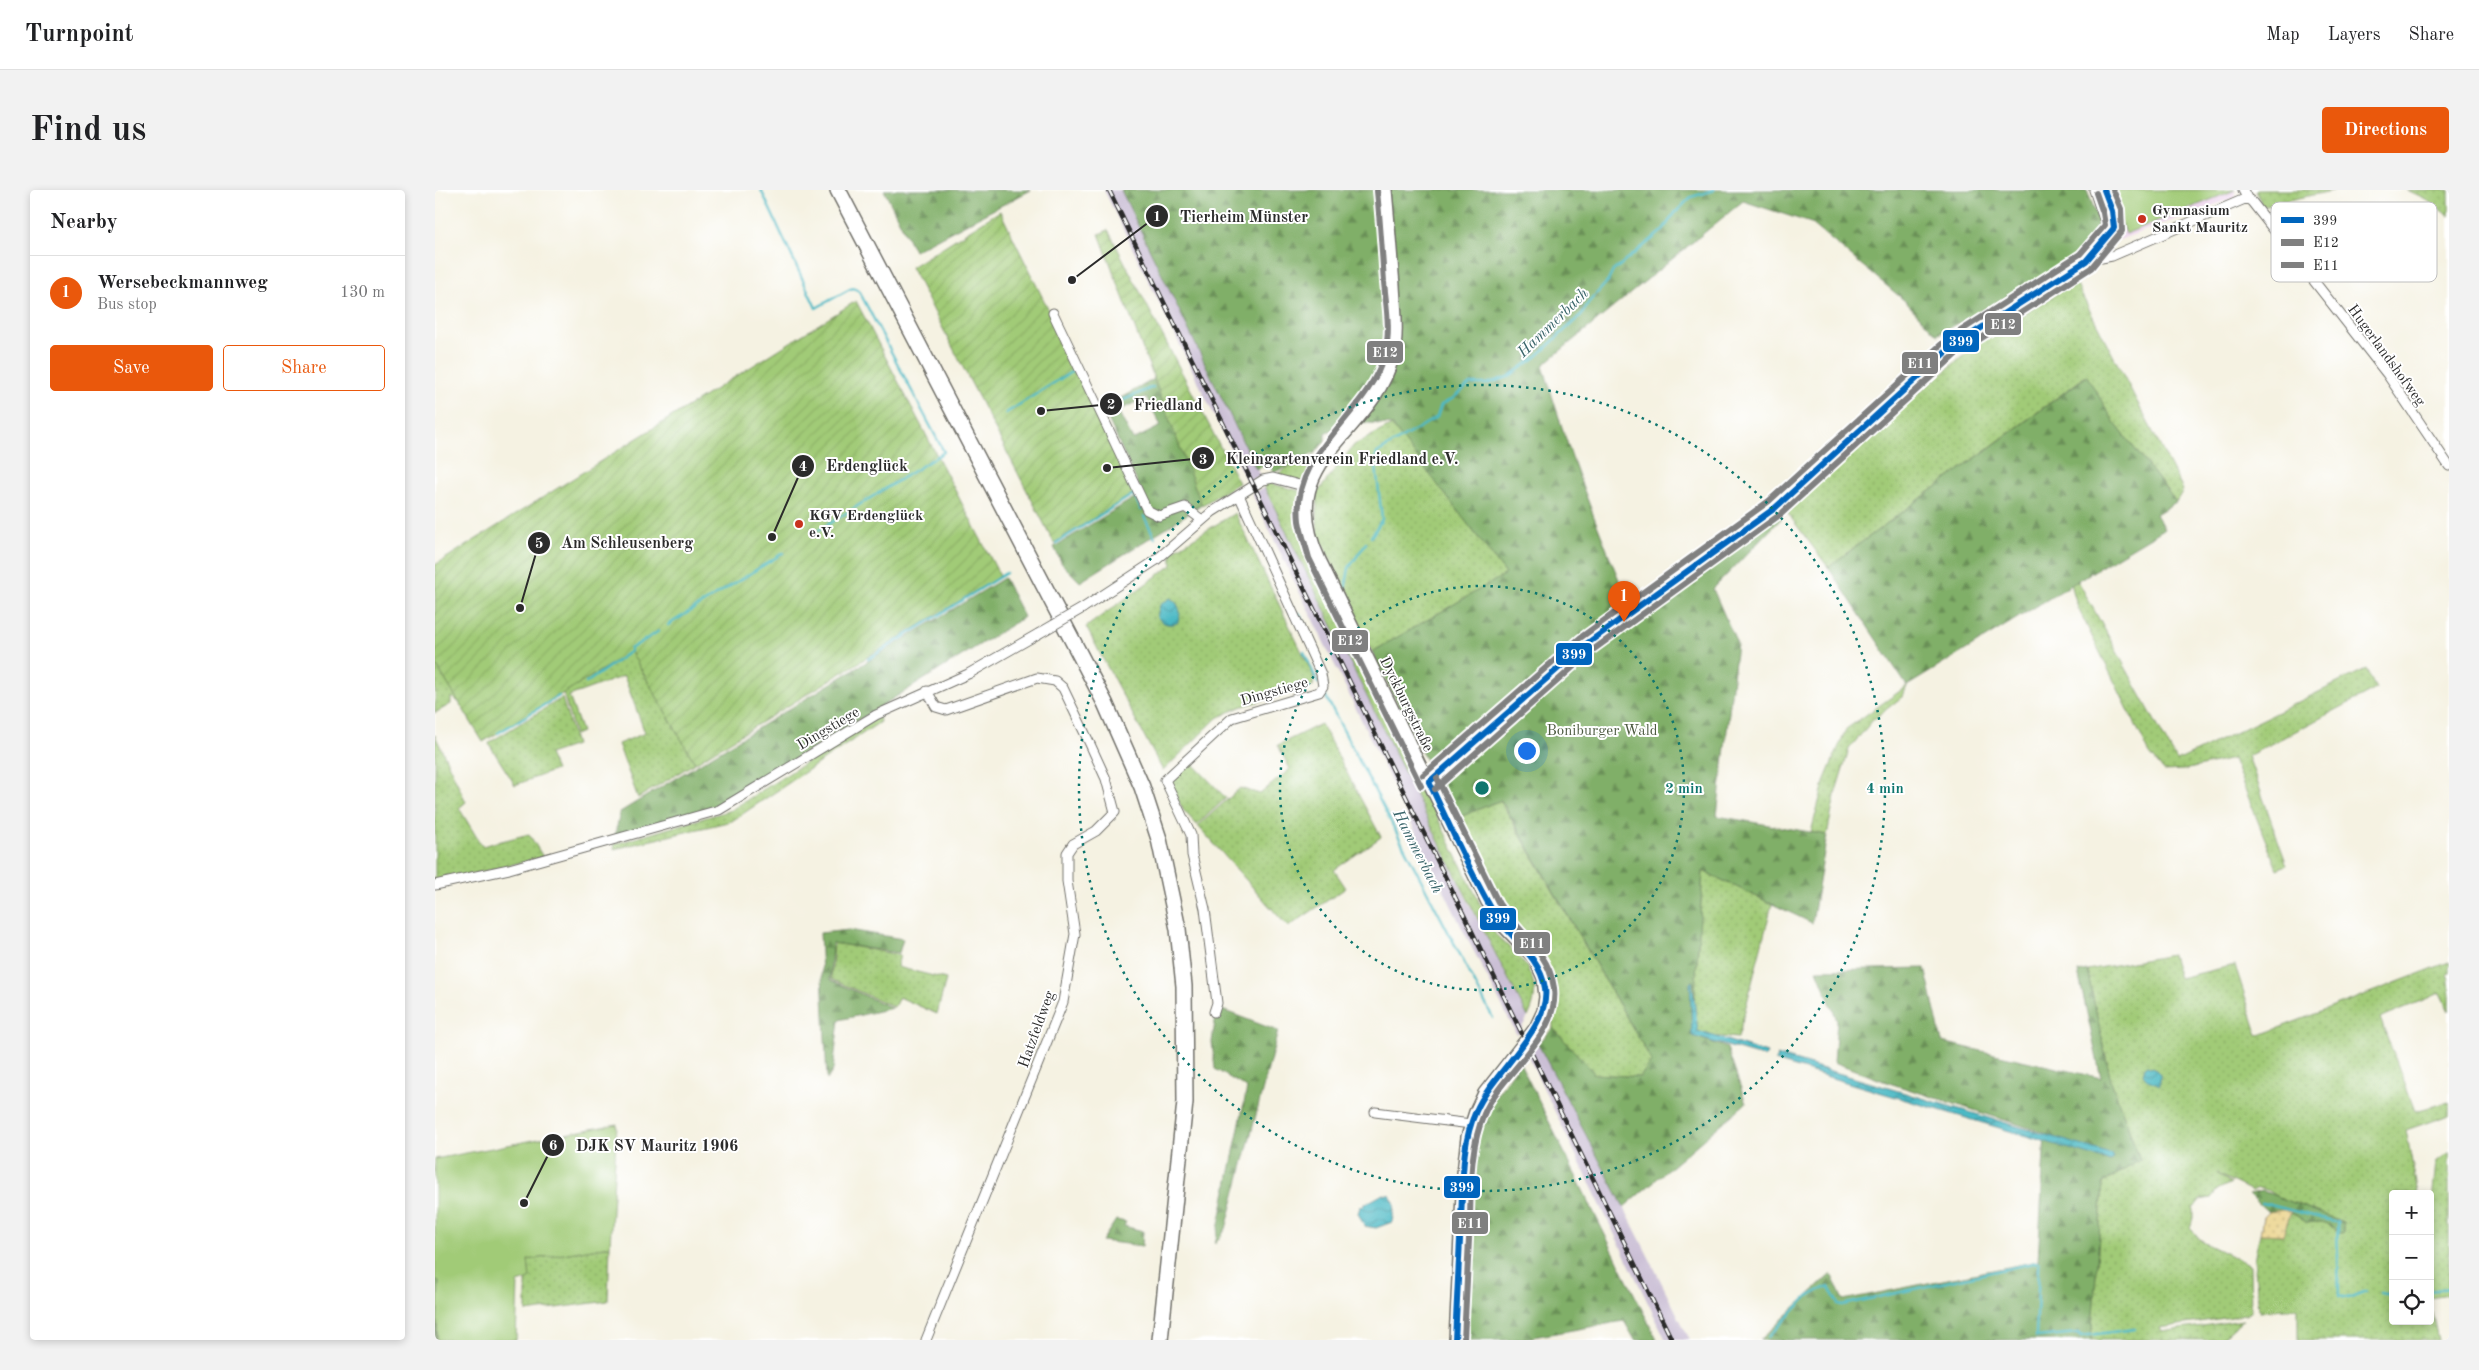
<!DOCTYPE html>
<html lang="en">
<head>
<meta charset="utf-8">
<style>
  :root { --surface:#fff; --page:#f2f2f2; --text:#202124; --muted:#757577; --line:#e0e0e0; --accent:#ea580c }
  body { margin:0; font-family:"Old Standard TT",serif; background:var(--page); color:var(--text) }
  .controls { position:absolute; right:15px; bottom:15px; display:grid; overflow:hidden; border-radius:5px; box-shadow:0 2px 8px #0003 }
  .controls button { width:45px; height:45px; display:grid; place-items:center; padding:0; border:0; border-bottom:1px solid var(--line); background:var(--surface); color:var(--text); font:25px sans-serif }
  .you { position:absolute; left:1091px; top:560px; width:18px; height:18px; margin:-12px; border:4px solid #fff; border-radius:50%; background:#1a73e8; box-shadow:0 0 0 8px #1a73e833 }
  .badge { display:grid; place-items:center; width:32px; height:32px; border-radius:50%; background:var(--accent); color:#fff; font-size:16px; font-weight:700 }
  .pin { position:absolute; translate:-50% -41px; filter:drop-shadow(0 1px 2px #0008) }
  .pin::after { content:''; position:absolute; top:26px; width:18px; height:15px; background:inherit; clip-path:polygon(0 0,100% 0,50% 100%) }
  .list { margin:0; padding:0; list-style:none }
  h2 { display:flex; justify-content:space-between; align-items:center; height:65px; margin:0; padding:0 20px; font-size:21px }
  h2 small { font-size:16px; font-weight:400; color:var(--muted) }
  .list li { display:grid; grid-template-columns:32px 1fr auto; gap:15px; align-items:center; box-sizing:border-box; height:75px; padding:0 20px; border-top:1px solid var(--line) }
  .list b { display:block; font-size:19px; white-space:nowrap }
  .list p { margin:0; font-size:16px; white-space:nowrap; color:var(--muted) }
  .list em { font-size:16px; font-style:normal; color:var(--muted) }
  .actions { display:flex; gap:10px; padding:15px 20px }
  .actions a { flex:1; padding:11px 0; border:1px solid var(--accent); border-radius:5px; text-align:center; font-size:18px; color:var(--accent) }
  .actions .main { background:var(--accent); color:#fff }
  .icon { flex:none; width:28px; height:28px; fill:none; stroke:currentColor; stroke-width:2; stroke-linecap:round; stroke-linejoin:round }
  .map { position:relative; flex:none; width:2014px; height:1150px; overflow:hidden; border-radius:5px }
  header { display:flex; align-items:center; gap:30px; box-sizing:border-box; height:70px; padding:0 25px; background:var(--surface); border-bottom:1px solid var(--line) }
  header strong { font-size:24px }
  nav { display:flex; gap:28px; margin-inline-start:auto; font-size:18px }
  .intro { display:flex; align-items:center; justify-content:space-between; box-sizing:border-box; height:120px; padding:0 30px }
  h1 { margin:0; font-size:35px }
  .button { padding:12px 22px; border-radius:5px; background:var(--accent); color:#fff; font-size:18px; font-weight:700 }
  main { display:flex; gap:30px; padding:0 30px }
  aside { flex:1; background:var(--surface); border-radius:5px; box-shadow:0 2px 8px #0003 }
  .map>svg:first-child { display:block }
  .built { fill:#ebd1eb }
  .industrial { fill:#cbbfd5 }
  .grass { fill:url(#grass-dots); stroke:#667b51 }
  .forest { fill:url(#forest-firs); stroke:#566d4a; fill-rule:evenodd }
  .sand { fill:url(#sand-dots); stroke:#8c8264 }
  .park { fill:#a1cb77; stroke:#667b51 }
  .garden { fill:url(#garden-furrows); stroke:#667b51 }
  .water { fill:url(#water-waves); stroke:#3b7278 }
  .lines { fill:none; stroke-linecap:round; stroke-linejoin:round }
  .stream { stroke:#4bb9c5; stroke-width:2.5 }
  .minor-casing { stroke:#72716b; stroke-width:11 }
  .tertiary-casing { stroke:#72716b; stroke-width:14 }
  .trunk-casing { stroke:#72716b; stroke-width:18 }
  .minor { stroke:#fff; stroke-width:9 }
  .tertiary { stroke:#fff; stroke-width:11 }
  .trunk { stroke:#fff; stroke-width:15 }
  .rail-casing { stroke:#2b2b2b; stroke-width:4.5 }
  .rail { stroke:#fff; stroke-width:2.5; stroke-dasharray:8; stroke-linecap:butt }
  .minor-bridge-casing { stroke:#72716b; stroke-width:11; stroke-linecap:butt }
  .minor-bridge { stroke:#fff; stroke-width:9 }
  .bus-1-casing { stroke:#fff; stroke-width:10 }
  .bus-2-casing { stroke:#fff; stroke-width:10 }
  .bus-3-casing { stroke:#fff; stroke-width:10 }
  .bus-1 { stroke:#0065bd; stroke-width:6 }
  .bus-2 { stroke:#808080; stroke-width:6 }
  .bus-3 { stroke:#808080; stroke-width:6 }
  .ring { fill:none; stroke:#0f766e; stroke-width:2.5; stroke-dasharray:2.5 5 }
  .poi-dot { fill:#c8321e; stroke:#fff; stroke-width:2 }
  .labels { text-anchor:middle; stroke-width:4; stroke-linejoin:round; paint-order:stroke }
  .poi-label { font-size:15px; font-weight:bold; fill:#2b2b2b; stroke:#fff; text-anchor:start }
  .street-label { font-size:15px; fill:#2b2b2b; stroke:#fff }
  .park-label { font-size:15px; fill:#4e5b42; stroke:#fff }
  .water-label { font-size:16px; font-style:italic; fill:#386469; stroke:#fff }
  .key { fill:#fff; stroke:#bfbfbf; stroke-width:1 }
  .key-label { font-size:14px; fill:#2b2b2b }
  .centre { fill:#0f766e; stroke:#fff; stroke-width:2.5 }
  .ring-label { font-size:15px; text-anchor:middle; font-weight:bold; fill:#0f766e; stroke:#fff; stroke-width:4; stroke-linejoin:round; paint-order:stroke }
  .leader { fill:none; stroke:#2b2b2b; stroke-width:2 }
  .callout-dot { fill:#2b2b2b; stroke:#fff; stroke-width:2 }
  .mark-label { font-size:15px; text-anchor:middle; font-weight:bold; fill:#fff }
  .callout-label { font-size:16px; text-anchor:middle; font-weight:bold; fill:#2b2b2b; stroke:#fff; stroke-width:4; stroke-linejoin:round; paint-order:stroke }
  .line-badge { stroke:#fff; stroke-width:2 }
  .badge-label { font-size:14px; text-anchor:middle; font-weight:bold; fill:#fff }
</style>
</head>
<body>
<header>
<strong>Turnpoint</strong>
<nav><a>Map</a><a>Layers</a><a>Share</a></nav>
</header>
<div class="intro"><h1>Find us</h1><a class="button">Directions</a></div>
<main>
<aside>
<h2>Nearby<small></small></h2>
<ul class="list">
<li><span class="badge">1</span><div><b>Wersebeckmannweg</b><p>Bus stop</p></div><em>130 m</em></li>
</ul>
<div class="actions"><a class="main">Save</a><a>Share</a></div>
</aside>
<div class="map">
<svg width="2014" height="1150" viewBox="0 0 2014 1150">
  <defs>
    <pattern id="grass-dots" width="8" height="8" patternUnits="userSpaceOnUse" patternTransform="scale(1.25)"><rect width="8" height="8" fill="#a1cb77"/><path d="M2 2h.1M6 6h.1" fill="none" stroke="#8bae67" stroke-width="1.8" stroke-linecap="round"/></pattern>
    <pattern id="forest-firs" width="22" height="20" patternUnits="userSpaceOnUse" patternTransform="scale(1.25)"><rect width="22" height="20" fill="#80af68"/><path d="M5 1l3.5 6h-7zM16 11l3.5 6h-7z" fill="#698f56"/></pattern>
    <pattern id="sand-dots" width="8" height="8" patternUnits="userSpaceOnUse" patternTransform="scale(1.25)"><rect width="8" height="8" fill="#eeda9e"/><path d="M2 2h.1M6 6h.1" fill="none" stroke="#cb8" stroke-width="1.8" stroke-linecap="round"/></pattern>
    <pattern id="garden-furrows" width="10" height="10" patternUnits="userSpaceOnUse" patternTransform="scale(1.25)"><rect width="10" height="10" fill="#a1cb77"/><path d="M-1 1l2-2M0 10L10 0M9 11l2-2" fill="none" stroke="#8bae67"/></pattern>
    <pattern id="water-waves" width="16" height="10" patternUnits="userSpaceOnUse" patternTransform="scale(1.25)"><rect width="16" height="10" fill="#4bb9c5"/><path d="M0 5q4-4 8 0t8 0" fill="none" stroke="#3f97a0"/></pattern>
  </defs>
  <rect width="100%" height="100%" fill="#fff"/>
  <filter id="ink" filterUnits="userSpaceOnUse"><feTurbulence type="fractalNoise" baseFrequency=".02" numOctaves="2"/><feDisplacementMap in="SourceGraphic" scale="10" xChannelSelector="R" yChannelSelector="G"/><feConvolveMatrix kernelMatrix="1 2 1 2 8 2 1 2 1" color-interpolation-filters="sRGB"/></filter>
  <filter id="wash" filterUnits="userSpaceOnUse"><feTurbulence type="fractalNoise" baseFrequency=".0096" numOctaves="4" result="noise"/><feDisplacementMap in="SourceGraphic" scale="20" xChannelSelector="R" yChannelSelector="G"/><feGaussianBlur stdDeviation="1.12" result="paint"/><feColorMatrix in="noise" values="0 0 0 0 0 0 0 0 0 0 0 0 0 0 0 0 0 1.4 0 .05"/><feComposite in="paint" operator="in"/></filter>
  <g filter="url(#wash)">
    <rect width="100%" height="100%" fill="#f5f2e2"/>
    <path class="built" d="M1662 0H1799L1801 7 1681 51Z"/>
    <path class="industrial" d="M669 0H686L825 286 812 292Z
      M830 297 1030 706 1093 827 1082 845 1030 744 817 304Z
      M1100 848 1189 1017 1255 1150H1231L1090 860Z"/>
    <path class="grass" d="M1821 0H1901L1827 16Z
      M1972 0H2014V26L1989 8Z
      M1640 92 1748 300 1741 312 1679 232 1651 186 1393 377 1348 317 1541 155Z
      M957 235 1071 384 937 462 882 341V303L919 255Z
      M879 267 868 294 841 286 851 278Z
      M833 293 866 301 864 339 870 359 1060 744C1086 768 1112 789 1093 827 1002 651 915 472 828 294Z
      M800 323 879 487 878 496 805 517 782 528 728 581 651 437 737 375 736 362Z
      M1642 389 1742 571 1931 479 1941 499 1813 566 1852 675 1842 679 1798 569 1749 580 1729 581 1715 564 1643 418 1636 394Z
      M196 462 260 573 203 608 183 554 210 543 189 486 134 506 147 542 140 545 128 503Z
      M0 473 24 512 16 507V514L0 523Z
      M1472 496 1468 506 1437 531 1414 559 1401 601 1392 645 1376 642 1390 589 1411 539Z
      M127 508 141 555 114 564 121 580 80 595 54 554 55 552Z
      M444 526 445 532 297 631 179 659 180 654 296 620Z
      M886 534 946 647 899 680 911 698 853 737 763 636 805 598 825 604 855 579 843 555Z
      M0 545 31 612 24 618 47 656 94 644 108 667 0 693Z
      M756 572 791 608 762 635 748 620 735 592Z
      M1065 610 1217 871 1205 887 1160 884 1118 838 1117 796 1113 776 1103 759 1065 719 1020 629Z
      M1268 681 1337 714 1303 848 1257 845Z
      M399 753 465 765 462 777 511 789 502 824 464 807 459 817 396 789Z
      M1737 765 1744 788 1800 775 1823 846 2014 772V783L2012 784 2014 790V821L2005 803 1945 828 1980 921 2014 912V925L1971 940 1983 1004H1958V1131H1995V1114L2003 1150H1863V1118L1824 1121 1819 1069 1825 1044 1848 1045 1856 1022 1872 1033C1887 1031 1893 1031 1903 1043L1908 1042V1032L1841 1006 1832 1000 1823 998 1817 1001 1782 984 1796 993 1782 1000 1776 1008 1765 1010 1758 1019V1028L1755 1038 1766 1051 1815 1075 1816 1122 1810 1125 1724 1138 1726 1142 1808 1130 1785 1150H1656L1668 993 1705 970 1676 891 1652 780Z
      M2014 962V1105L1995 1108V1031L2001 972Z
      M175 1056 173 1111 91 1122V1090L95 1088 93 1070Z"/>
    <path class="forest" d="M449 0H596L479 61Z
      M686 0H1652L1664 32 1651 63 1502 145 1470 111 1376 33 1308 11 1108 175C1132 260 1163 340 1197 421L1344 321 1346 329 1278 399 1302 454 1282 626 1392 645 1377 733 1268 681 1257 845 1292 858 1311 913 1189 1017 1103 854 1118 838 1160 884 1205 887 1217 871 1066 610 1020 629 937 462 1071 384 957 235 911 231 890 244V251L880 263 838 283 835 273 821 279Z
      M1652 186 1679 232 1741 312 1721 324 1729 339C1642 390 1558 444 1472 496L1393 377Z
      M719 189 767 315 645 392 627 374 619 357 707 303 668 218ZM711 207 726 236 698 250 683 221Z
      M569 388 589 427 291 613 180 646 185 622Z
      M414 740 468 749 464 763 397 753 395 790 457 818 404 830 398 880 392 890 385 743Z
      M1490 778 1507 852 1666 888 1643 782 1652 780 1676 891 1705 970 1668 993 1656 1150H1325L1396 1084 1408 1110 1603 1071 1610 943 1451 892 1399 872 1402 830 1382 780Z
      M782 818 843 841 791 1039 780 1054 812 898 780 879 777 852Z
      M1085 873 1222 1150H1200L1189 1131 1081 1150H1028L1034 972 1044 927Z
      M1828 1001 1908 1032V1043H1903C1893 1031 1887 1031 1872 1033 1858 1022 1850 1020 1833 1022L1814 1004Z
      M681 1030 691 1032 689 1036 708 1041 707 1056 667 1051Z
      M0 1089 4 1092 1 1150H0Z"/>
    <path class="sand" d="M1848 1020 1856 1022 1848 1045 1825 1044 1828 1027 1833 1022Z"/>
    <path class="park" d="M1676 0H1800L1690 44Z
      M182 934 175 1056 93 1070 95 1089 83 1093 81 1150H2L4 1092 0 1089V969Z"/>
    <path class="garden" d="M565 21 624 141 699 303 619 353 476 77Z
      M673 40 804 293 767 315 664 44Z
      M421 111 565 386 260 573 196 462 48 552 0 473V375Z"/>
    <path class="water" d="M735 408C744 413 748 423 742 433 734 436 728 434 722 427L725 415Z
      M1257 791 1263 841 1332 863 1330 867 1257 846 1255 793Z
      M1342 865 1676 964 1678 968 1675 971 1340 871Z
      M1712 876 1719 878 1725 884V895L1713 890 1708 884 1710 877Z
      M948 1004 955 1005 960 1014 957 1032 941 1038 929 1036 923 1023 925 1017Z"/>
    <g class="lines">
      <path class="stream" d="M326 0 381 118 415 99 420 98 424 101 509 262 384 340
        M668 219 718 197
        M571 223 641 179
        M982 239 1002 227 1006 215 1017 209 1035 194H1051L1073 187 1101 167 1147 124 1153 113 1173 91 1178 81 1227 41 1240 23 1256 7 1279 0
        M688 279 696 298
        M699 305 706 320
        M709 326 720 348
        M936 347 947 329 940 268 942 263 980 240
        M621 353 699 304
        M910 400 914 378 931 353
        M864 423 879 457
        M233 435 348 363
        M869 462 883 493
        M433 469 571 383
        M151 493 196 461 195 459 224 441
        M890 505 1058 828
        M63 543 124 506
        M1827 1013 1902 1032 1904 1106 1913 1108 1931 1101
        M1995 1101 2014 1098
        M1945 1103 1958 1105
        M1333 1147 1373 1106 1391 1097H1394L1403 1114 1407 1115 1602 1072 1604 1073V1077L1601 1147 1643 1143 1646 1146 1700 1139"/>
    </g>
  </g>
  <g filter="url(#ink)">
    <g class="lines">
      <g class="minor-casing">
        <path id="minor" d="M1659 0 1674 44
          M1808 0 1812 8 1817 12 1952 184 2014 276
          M1651 71 1679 38 1677 21 1669 0
          M618 123 712 320 724 326 750 317 767 330
          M648 418 720 371 777 322 828 290 838 288 876 298
          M994 592 1150 455 1340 318 1501 170 1533 145 1651 71 1677 66 1812 8
          M0 695 74 679 284 620 441 525 533 484 603 444
          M779 822 782 813 770 719 757 665 756 645 730 590 797 528 884 502 888 496 886 484 804 305
          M940 922 1036 934
          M491 1150 628 812 640 744 632 691V663L638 654 661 641 680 622 671 589 655 554 628 498 620 491 602 488 511 520 501 517 492 501"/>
      </g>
      <g class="tertiary-casing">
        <path id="tertiary" d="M951 0C954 32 956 63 959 95 960 118 964 143 958 167 937 249 837 268 885 370L1052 712 1064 732 1099 768 1108 788 1110 807 1108 821 1100 838 1049 903 1040 922 1032 947 1028 983 1020 1150"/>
      </g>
      <g class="trunk-casing">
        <path id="trunk" d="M403 0 670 513 707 597 724 649 743 739 749 796 750 912 725 1150"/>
      </g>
      <use href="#minor" class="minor"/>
      <use href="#tertiary" class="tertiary"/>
      <use href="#trunk" class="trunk"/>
      <g class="rail-casing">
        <path id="rail" d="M674 0 1237 1150"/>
      </g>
      <use href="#rail" class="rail"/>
      <g class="minor-bridge-casing">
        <path id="minor-bridge" d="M603 444 648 418"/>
      </g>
      <use href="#minor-bridge" class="minor-bridge"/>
      <g class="bus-1-casing">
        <path id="bus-1" d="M994 592 1150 455 1340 318 1515 158 1651 71 1679 38 1677 21 1669 0
          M994 592C1014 634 1033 678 1056 718 1072 747 1104 763 1110 798 1116 838 1057 883 1041 921 1026 954 1028 993 1026 1029 1024 1069 1022 1110 1020 1150"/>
      </g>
      <g class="bus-2-casing">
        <path id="bus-2" d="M942 1C945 31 947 61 949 92 951 115 956 140 950 163 933 226 856 260 864 331 866 343 871 356 874 368L986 596
          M1000 599 1155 462 1346 324 1520 165 1656 78 1687 41 1686 19 1678 0"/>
      </g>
      <g class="bus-3-casing">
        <path id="bus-3" d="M988 585 1145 448 1334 311 1510 151 1645 64 1670 35 1668 23 1661 3
          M1002 588 1064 714C1084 742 1114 762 1119 798 1125 846 1066 883 1049 924 1035 957 1036 994 1035 1029 1033 1069 1031 1110 1029 1150"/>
      </g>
      <use href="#bus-1" class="bus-1"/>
      <use href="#bus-2" class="bus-2"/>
      <use href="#bus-3" class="bus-3"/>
    </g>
  </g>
  <g class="ring">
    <circle cx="1047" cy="598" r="202"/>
    <circle cx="1047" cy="598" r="403"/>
  </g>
  <g class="poi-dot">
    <circle cx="1707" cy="29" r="5"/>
    <circle cx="364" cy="334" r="5"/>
  </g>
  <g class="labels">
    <g class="poi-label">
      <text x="1717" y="25">Gymnasium<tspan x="1717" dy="17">Sankt Mauritz</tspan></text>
      <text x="374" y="330">KGV Erdenglück<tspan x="374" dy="17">e.V.</tspan></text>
    </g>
    <g class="street-label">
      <text transform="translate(1952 165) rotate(54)" y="5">Hugerlandshofweg</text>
      <text transform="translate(839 501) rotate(-16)" y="5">Dingstiege</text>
      <text transform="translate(972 514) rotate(64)" y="5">Dyckburgstraße</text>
      <text transform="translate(393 538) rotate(-31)" y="5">Dingstiege</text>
      <text transform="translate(601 839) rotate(-70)" y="5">Hatzfeldweg</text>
    </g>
    <g class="park-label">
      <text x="1167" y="545">Boniburger Wald</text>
    </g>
    <g class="water-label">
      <text transform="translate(1117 132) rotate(-44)" y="6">Hammerbach</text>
      <text transform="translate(984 661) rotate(63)" y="6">Hammerbach</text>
    </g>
  </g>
  <rect x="1836" y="12" width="166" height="80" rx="8" class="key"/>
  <rect x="1846" y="27" width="23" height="6" fill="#0065bd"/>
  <rect x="1846" y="49" width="23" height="7" fill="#808080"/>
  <rect x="1846" y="72" width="23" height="6" fill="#808080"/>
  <g class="key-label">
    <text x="1878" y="35">399</text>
    <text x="1878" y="57">E12</text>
    <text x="1878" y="80">E11</text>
  </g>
  <circle cx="1047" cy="598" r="8" class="centre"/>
  <g class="ring-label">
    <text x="1249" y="603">2 min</text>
    <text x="1450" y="603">4 min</text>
  </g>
  <path class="leader" d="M637 90L722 26M606 221L676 214M672 278L768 268M337 347L368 276M85 418L104 353M89 1013L118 955"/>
  <g class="callout-dot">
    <circle cx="637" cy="90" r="5"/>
    <circle cx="606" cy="221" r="5"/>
    <circle cx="672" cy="278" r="5"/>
    <circle cx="337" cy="347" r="5"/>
    <circle cx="85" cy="418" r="5"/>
    <circle cx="89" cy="1013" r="5"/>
    <circle cx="722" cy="26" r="12"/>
    <circle cx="676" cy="214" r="12"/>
    <circle cx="768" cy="268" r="12"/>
    <circle cx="368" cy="276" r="12"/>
    <circle cx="104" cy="353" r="12"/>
    <circle cx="118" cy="955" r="12"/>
  </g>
  <g class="mark-label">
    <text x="722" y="31">1</text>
    <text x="676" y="219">2</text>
    <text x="768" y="274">3</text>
    <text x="368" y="281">4</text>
    <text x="104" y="358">5</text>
    <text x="118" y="960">6</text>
  </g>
  <g class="callout-label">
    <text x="809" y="32">Tierheim Münster</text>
    <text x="733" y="220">Friedland</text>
    <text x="907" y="274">Kleingartenverein Friedland e.V.</text>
    <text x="432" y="281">Erdenglück</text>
    <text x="192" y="358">Am Schleusenberg</text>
    <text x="222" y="961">DJK SV Mauritz 1906</text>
  </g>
  <g class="line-badge">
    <rect x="1549" y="122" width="38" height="24" rx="5" fill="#808080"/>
    <rect x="1507" y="139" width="38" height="24" rx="5" fill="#0065bd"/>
    <rect x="931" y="150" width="38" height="24" rx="5" fill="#808080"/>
    <rect x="1466" y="161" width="38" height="24" rx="5" fill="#808080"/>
    <rect x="896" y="439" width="38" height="24" rx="5" fill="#808080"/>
    <rect x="1120" y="452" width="38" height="24" rx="5" fill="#0065bd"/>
    <rect x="1044" y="717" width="38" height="24" rx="5" fill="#0065bd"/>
    <rect x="1078" y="741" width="38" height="24" rx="5" fill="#808080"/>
    <rect x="1008" y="985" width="38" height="24" rx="5" fill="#0065bd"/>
    <rect x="1016" y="1021" width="38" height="24" rx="5" fill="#808080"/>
  </g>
  <g class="badge-label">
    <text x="1568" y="139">E12</text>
    <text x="1526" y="156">399</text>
    <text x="950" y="167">E12</text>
    <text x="1485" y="178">E11</text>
    <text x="915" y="455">E12</text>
    <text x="1139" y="469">399</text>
    <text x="1063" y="733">399</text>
    <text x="1097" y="758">E11</text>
    <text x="1027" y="1002">399</text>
    <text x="1035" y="1038">E11</text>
  </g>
</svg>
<div class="controls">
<button>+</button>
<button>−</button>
<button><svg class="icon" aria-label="locate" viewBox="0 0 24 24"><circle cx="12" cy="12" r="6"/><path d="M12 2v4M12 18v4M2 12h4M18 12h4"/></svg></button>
</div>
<div class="you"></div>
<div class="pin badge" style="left:1189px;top:432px">1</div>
</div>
</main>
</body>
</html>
